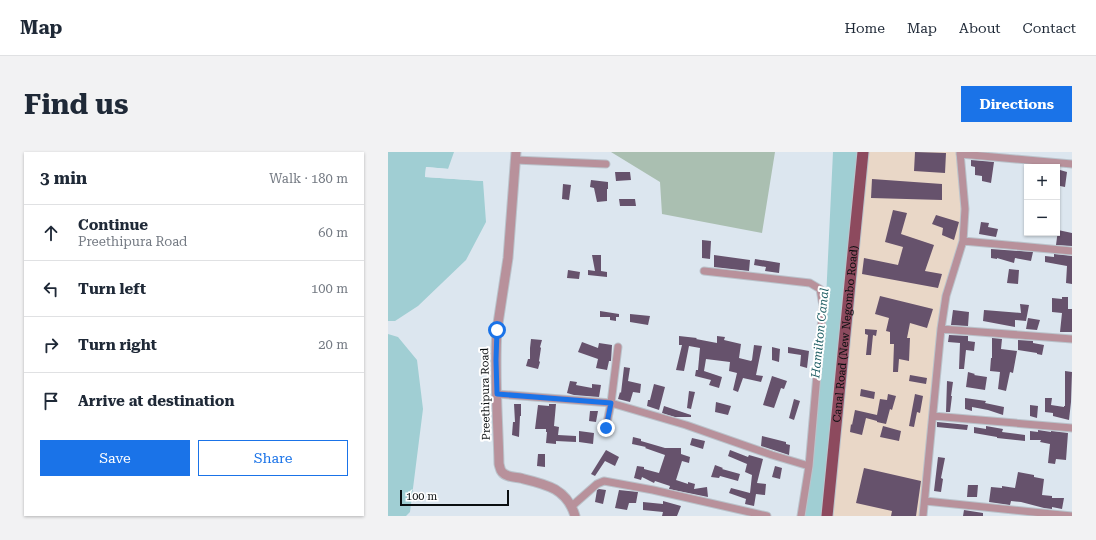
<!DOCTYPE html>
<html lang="en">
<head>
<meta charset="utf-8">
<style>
  :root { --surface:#fff; --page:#f2f2f3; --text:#1f2937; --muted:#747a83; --line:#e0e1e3; --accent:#1a73e8 }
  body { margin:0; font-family:"Roboto Serif",serif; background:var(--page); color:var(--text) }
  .controls { position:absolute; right:12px; top:12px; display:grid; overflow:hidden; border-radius:0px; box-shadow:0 1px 3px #0004 }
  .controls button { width:36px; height:36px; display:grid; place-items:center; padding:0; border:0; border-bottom:1px solid var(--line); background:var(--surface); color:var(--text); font:20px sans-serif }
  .scale { position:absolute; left:12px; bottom:10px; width:109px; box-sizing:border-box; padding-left:4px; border:2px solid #0a0e10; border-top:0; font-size:11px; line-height:14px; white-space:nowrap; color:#0a0e10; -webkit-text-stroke:3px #fff; paint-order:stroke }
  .stop { position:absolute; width:12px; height:12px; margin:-9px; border:3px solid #1a73e8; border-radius:50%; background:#fff }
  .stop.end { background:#1a73e8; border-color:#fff; box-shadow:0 1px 4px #0008 }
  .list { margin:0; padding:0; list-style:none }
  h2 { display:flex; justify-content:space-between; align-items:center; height:52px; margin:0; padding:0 16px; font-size:17px }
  h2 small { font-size:13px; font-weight:400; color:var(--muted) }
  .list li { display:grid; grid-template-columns:26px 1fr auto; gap:12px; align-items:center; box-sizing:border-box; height:56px; padding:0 16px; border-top:1px solid var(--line) }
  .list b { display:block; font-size:15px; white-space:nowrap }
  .list p { margin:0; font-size:13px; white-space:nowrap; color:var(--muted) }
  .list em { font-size:13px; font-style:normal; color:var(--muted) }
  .actions { display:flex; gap:8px; padding:12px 16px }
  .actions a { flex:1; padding:9px 0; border:1px solid var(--accent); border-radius:0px; text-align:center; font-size:14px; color:var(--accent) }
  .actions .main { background:var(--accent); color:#fff }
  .icon { flex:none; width:22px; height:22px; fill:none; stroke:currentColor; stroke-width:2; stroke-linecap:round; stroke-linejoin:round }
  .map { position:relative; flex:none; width:684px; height:364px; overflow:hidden; border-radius:0px }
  header { display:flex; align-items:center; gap:24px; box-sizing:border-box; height:56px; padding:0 20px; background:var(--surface); border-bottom:1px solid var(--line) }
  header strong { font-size:19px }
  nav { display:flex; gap:22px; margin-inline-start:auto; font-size:14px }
  .intro { display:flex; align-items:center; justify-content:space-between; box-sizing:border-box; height:96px; padding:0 24px }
  h1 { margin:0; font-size:28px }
  .button { padding:10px 18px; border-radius:0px; background:var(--accent); color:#fff; font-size:14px; font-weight:700 }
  main { display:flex; gap:24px; padding:0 24px }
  aside { flex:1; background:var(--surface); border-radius:0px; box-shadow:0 1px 3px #0004 }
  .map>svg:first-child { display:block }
  .industrial { fill:#e9d7c7 }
  .green { fill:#aabfb1 }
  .water { fill:#a0ced3 }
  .pier { fill:#dce6ef }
  .building { fill:#66526c }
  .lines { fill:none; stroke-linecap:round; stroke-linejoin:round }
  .minor-casing { stroke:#bac3cb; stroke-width:9 }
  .tertiary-casing { stroke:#bac3cb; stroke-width:11 }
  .primary-casing { stroke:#bac3cb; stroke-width:13 }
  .minor { stroke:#b8919b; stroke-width:7 }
  .tertiary { stroke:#b8919b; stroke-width:9 }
  .primary { stroke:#8d4a5e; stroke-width:11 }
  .route { stroke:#1a73e8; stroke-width:5 }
  .labels { text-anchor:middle; stroke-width:4; stroke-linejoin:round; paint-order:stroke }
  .street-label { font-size:11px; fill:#0a0e10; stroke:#fff }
  .water-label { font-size:12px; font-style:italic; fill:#205f65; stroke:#fff }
</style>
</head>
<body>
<header>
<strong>Map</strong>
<nav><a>Home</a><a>Map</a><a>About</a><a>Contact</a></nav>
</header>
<div class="intro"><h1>Find us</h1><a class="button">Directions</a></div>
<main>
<aside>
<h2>3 min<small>Walk · 180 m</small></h2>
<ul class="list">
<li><svg class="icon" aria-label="ahead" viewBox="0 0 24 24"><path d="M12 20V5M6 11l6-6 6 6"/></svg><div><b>Continue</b><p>Preethipura Road</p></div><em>60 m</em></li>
<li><svg class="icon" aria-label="left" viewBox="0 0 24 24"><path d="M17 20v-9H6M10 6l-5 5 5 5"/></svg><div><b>Turn left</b></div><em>100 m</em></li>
<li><svg class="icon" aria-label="right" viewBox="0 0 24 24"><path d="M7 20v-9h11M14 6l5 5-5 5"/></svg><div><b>Turn right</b></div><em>20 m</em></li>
<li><svg class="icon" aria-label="arrive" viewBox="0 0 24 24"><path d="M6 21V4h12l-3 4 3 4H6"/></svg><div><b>Arrive at destination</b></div></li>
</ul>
<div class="actions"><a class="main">Save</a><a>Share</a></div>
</aside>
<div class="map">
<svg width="684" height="364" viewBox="0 0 684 364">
  <rect width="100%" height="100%" fill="#dce6ef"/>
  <path class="industrial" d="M477 0H571L576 74 556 143 533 364H440Z"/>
  <path class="green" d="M223 0H387L374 81 274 62 272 30Z"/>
  <path class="water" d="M0 0H66L60 17 38 15 37 25 95 29 98 70 78 108 30 154 7 169H0Z
    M445 0H469L433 364H417L436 189Z
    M0 182 10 185 29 208 35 257 22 360 18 364H0Z"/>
  <path class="pier" d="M38 15 62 17 60 19 39 17V23L95 27V29L37 25Z"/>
  <path class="building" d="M527 0 558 1 557 21 526 19Z
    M583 8 606 10 603 31 594 29V24L587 23V15L583 14Z
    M672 18 679 20 677 35 672 34Z
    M227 20H242L243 28 228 29Z
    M484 27 554 32V48L483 46Z
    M203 28 220 30V37H219V49L209 50 206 36 202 35Z
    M175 32 183 33 181 48 174 47Z
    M231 47H247L248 54H232Z
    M505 58 519 61 513 82 546 93 537 119 554 122 550 136 474 122 476 106 510 113 515 95 497 90Z
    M548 63 571 70 566 88 554 83 555 76 544 72Z
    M593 70 601 71 600 75 610 77 608 85 591 82Z
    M670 78 684 81V94L668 93Z
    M314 88 323 89 322 107 314 106Z
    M603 97 645 100 643 109 627 106 626 111 609 106V107L603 106Z
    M666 102 684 104V132L678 131 679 114 657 110V104L666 105Z
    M204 103H213V119L219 120V125L200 123V118L207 119Z
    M326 103 362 108 361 119 326 115Z
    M367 107 392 111 391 121 377 119 378 115 366 113Z
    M621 117 631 118 630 132 619 131Z
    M180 118 192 120 191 127 179 126Z
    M492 144 545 157 539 176 522 171 519 186H522L521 209 511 207 510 220H505L506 192H502V180L498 179 501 166 487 162Z
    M674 145H680V157H684V180H672L674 161 664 160V146L674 147Z
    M632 152 641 153 638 169 627 168V175L595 169 596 158 633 161Z
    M565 158 581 160 580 174 563 173Z
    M212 159 231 162V165H228V169L222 168V165H212Z
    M242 162 262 164 260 173 242 170Z
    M640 166 652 168 649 178 638 177Z
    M477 177 489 178 488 184 485 183 483 203H478L480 183 477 182Z
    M561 183 580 184V189L587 190 586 199 578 198 576 217H571L572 191 560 190Z
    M291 184 309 186 308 187 329 191V184L337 185 336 188 353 192 351 206 363 209 364 208 366 193 374 194 368 223 375 224 373 230 355 226 350 240 345 238 349 221 341 219 342 210 318 207 316 219 334 225 331 236 321 233 323 228 307 224 308 218H310L312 196 301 194 296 219 288 218 294 193H291Z
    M604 186 614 187 613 197 629 199 625 221 622 220 618 239 610 237 612 220 602 219 603 206H604Z
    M143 187 154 188 152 195 153 196 151 209 152 210 150 217 138 214 140 207H142V196Z
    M630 188 645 189V191L656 193 654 203 649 202V201L630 198Z
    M194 190 210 196 211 191 224 193 223 209H221L219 218 208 216 210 207 190 200Z
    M384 195 392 197 391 210 384 208Z
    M400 195 421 199 419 216 412 214 413 203 400 201Z
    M236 215 242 216 240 229 253 232 252 241 245 240 242 250 230 247 232 240 233 241Z
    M677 219 684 220 683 250 681 268 665 264V261L657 260V246H664L663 253 676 255V254H677Z
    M580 220 587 222 586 223 599 225 597 238 578 235Z
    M522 223 539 226 538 232 521 229Z
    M384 224 399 229 396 237 393 236 386 256 375 253Z
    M182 229 189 230 188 233 204 236V232L213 233 211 245 186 243 179 241Z
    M559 229 565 230 563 244H564L562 260H558Z
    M266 232 277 235 271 258 259 254 260 248H262Z
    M473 237 487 240 486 247 472 244Z
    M301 239 307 240 303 257 299 256Z
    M500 242 508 244 504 258 502 257 498 272 489 270V269L478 266 474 283 462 280 463 272 464 273 467 258 489 263 492 247 499 248Z
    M527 242 535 244 532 261 529 260 526 275 521 274Z
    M577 246 598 249 597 251 616 255 615 263 600 258 584 255V259L577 257Z
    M406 247 412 249 406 268 401 266Z
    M328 250 343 254 340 263 327 260Z
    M126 252H133V264H132L131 285 124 283 125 270H127Z
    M161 252H168L166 274 171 275 170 283 188 284V290L168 289V292L158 291 159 280H158V277H147L150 253 161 254Z
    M642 253 650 254 649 266 642 264Z
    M276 254 303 263V265H287L274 261Z
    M202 259H210L208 270 201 269Z
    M549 270 580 273 579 278 549 275Z
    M495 274 513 279 511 289 492 285Z
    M598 274 615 277 614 280 637 283V289L609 286V285L586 281V275L598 277Z
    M650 278 663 280V279L680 281 678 308 668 307 667 312 660 311 662 292 652 290 653 288H642V279L650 280Z
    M191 279 206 281 205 292 191 290Z
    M374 284 398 290V292L402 293 401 303 373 294Z
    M245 285 253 287V289L277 296H293V302L302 305 301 311 294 309 288 328 300 332V330L307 332 306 337 319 335 320 345 281 337 282 334 267 329 266 331 254 325 253 328 246 326 249 314 256 315V317L271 321 277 303 257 296 258 295 244 292Z
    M304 286 317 289 315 297 302 293Z
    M218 298 231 305 227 314 217 309 207 324 203 322Z
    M342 298 360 305 361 303 375 307 369 331 378 332 377 343 368 342 366 354 357 352 358 347 341 341 343 336 362 341 364 323 357 320 359 312 340 304Z
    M150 302H157V315L149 314Z
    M550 305 557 306 553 326 555 327 553 340 546 339Z
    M327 313 335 316 334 317 352 322 350 329 332 324 331 326 323 325Z
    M387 314 394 316 392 327 384 325Z
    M476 316 533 329 528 364H503L504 359 468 351Z
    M630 320 646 323V325L656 327 654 343 664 344V346H676L674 357 664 355V357L656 356 633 350 623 349 622 353 601 350 603 335 614 336V334L627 336Z
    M580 333H590L589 345H579Z
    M211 337 218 338 215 352 207 350 209 338Z
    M231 338 250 340 248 351H241L239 358 227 356Z
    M275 349 293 354 289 364H274L275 360 255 358V350L275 352Z
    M576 358 595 361V364H575Z"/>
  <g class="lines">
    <g class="minor-casing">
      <path id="minor" d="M572 2 684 12
        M127 8 218 12
        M575 89 684 99
        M316 119 422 131 432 137 435 154 421 314 413 364
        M553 177 684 187
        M109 242 223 251 298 273 384 303 421 314
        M545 264 684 276
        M218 276 223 251 230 195
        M537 349 684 364
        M184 354 209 332 216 329 265 338 379 364
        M535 364 553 177 558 144 575 89 577 57 572 0"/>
    </g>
    <g class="tertiary-casing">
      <path id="tertiary" d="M128 0 120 106 109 178C106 222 110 267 111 312 112 315 112 318 114 320 118 325 126 325 132 326 157 332 179 336 187 364"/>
    </g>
    <g class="primary-casing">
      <g id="primary">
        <path id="s1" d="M439 364 475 0"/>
      </g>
    </g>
    <use href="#minor" class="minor"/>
    <use href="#tertiary" class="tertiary"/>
    <use href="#primary" class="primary"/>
  </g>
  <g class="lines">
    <path class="route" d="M109 178 108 208 109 242 223 251 218 276"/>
  </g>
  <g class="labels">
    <g class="street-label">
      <text dy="4" stroke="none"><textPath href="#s1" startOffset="183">Canal Road (New Negombo Road)</textPath></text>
      <text transform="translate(97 242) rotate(-91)" y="4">Preethipura Road</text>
    </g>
    <g class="water-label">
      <text transform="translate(432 181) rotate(-84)" y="4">Hamilton Canal</text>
    </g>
  </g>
</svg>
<div class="controls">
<button>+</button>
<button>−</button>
</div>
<div class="scale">100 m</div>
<div class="stop" style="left:109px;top:178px"></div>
<div class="stop end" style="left:218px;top:276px"></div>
</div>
</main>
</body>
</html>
